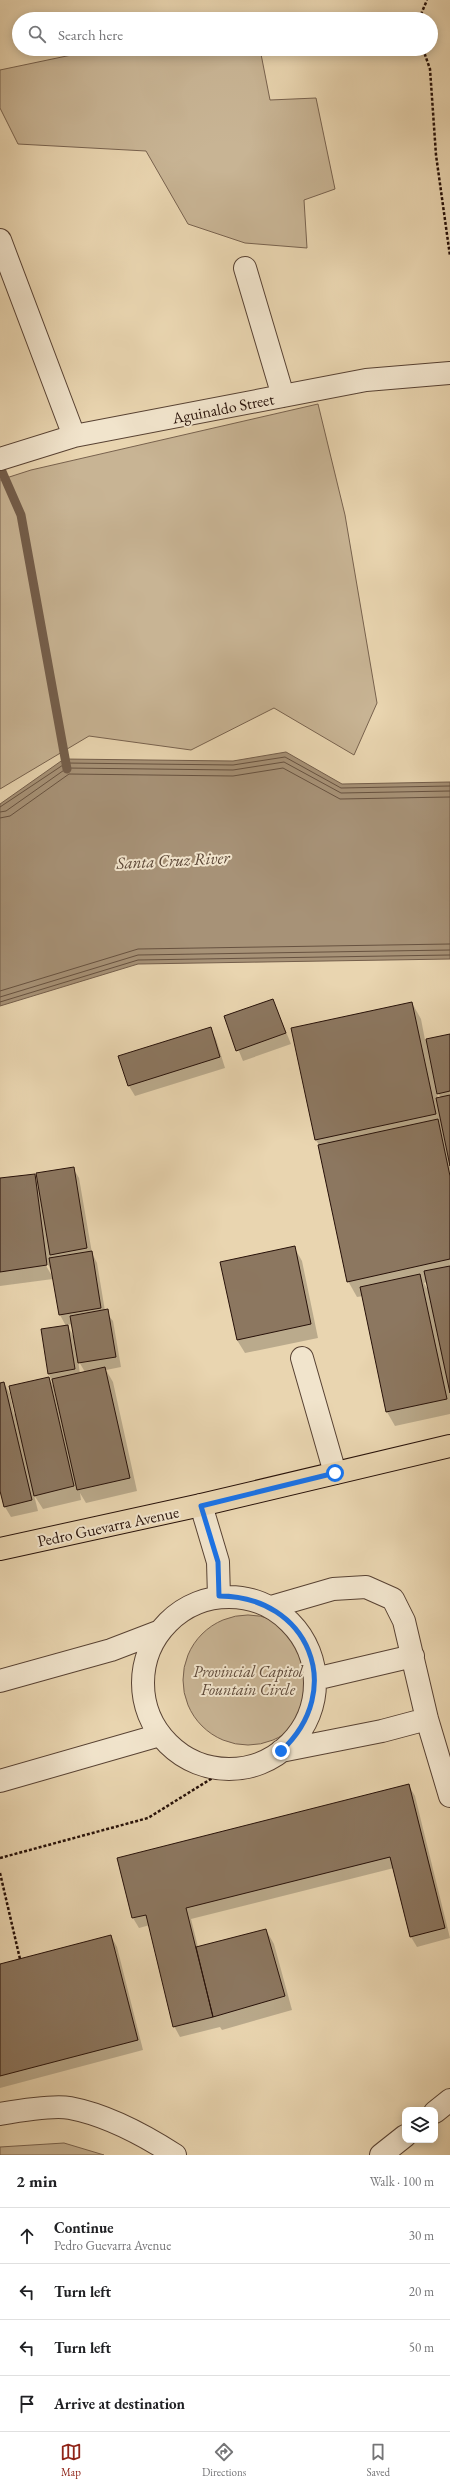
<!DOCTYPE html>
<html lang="en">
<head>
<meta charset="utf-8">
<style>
  :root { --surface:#fff; --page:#f6f6f6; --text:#202124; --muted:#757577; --line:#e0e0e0; --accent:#8f2418 }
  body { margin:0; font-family:"EB Garamond",serif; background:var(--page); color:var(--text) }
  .controls { position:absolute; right:12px; bottom:12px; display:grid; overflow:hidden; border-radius:8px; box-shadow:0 2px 10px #0003 }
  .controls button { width:36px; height:36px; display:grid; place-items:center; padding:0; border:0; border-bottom:1px solid var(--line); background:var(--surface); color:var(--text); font:20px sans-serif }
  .stop { position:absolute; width:12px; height:12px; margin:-9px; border:3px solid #1a73e8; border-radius:50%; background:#fff }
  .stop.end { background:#1a73e8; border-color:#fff; box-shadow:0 1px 4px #0008 }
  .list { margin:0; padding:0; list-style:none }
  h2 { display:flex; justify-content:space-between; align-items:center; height:52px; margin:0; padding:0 16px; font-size:17px }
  h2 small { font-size:13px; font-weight:400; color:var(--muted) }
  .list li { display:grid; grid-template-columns:26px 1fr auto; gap:12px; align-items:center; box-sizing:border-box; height:56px; padding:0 16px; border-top:1px solid var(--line) }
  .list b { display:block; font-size:15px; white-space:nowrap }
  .list p { margin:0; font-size:13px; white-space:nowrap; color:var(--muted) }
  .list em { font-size:13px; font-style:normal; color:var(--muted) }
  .icon { flex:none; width:22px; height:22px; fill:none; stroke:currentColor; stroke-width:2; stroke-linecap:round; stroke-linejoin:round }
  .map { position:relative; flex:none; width:450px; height:2155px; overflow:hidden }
  .search { position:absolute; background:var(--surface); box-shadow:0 2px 10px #0003; left:12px; right:12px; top:12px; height:44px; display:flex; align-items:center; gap:10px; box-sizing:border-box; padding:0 14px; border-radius:22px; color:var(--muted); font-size:15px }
  .sheet { height:276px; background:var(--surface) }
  nav { display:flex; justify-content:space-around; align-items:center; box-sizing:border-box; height:56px; border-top:1px solid var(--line); background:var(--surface); font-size:11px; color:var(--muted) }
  nav a { display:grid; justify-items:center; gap:2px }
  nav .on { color:var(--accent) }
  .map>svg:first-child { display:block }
  .green { fill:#c8b494; stroke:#78624e }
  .water { fill:#a79277; stroke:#745e4b }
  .shadow { fill:#0003; fill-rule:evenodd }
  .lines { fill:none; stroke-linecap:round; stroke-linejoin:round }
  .shore { stroke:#675240; stroke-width:1 }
  .stream { stroke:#745e4b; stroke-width:9 }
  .building { fill:#8c7760; stroke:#271109 }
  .minor-casing { stroke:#584233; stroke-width:24 }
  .major-casing { stroke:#271109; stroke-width:24 }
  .path { stroke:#271109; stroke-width:2.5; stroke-dasharray:3 2; stroke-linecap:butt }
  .minor { stroke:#f1e4cc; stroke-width:22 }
  .major { stroke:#e9d5b0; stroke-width:22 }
  .route { stroke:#1a73e8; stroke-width:5 }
  .labels { text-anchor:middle; stroke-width:4; stroke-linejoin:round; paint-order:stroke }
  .street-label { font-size:16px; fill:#271109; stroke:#f1e4cc }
  .park-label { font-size:16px; font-style:italic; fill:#5f4a3a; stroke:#f1e4cc }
  .water-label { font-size:17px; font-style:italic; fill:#5a4535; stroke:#f1e4cc }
</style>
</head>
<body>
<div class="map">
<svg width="450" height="2155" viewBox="0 0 450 2155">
  <rect width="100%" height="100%" fill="#e9d5b0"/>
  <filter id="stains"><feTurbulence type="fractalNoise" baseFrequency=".005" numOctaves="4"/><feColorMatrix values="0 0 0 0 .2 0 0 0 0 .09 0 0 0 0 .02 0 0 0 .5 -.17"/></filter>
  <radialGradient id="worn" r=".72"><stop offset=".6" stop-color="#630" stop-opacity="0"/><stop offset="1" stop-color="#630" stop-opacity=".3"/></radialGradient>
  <path class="green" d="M100 49H260L270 100 316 98 335 189 304 200 307 248 245 243 188 224 146 151 18 144 0 108V70Z
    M318 404 345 515 377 703 354 755 274 708 191 750 89 736 0 789V480L31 470Z
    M183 1680a65 65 0 1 1 130 0a65 65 0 1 1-130 0Z
    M64 2143 104 2155H0V2147Z"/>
  <path class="water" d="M286 752 342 784 450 782V959L138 964 0 1006V804L64 759 233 761Z"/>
  <path class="shadow" d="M273 1000 291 1044 243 1061 225 1017Z
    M412 1003 421 1019 425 1040 450 1035V1414L395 1426 387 1412 363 1296 357 1297 348 1281 320 1146 315 1139ZM436 1091V1090L441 1098H438ZM427 1282 429 1292 424 1283Z
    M210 1028 216 1039 225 1068 135 1096 129 1086 120 1057Z
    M73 1168 79 1178 92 1253 97 1263 105 1311 113 1321 121 1367 106 1370 113 1382 137 1491 86 1503 80 1493 81 1500 43 1509 34 1495 38 1511 11 1517 5 1507 0 1487V1384L4 1383 10 1394 14 1414 49 1378 54 1387 49 1374 66 1326 60 1315 53 1279 0 1286V1179L34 1175 39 1182ZM46 1261 52 1272V1276L44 1262ZM73 1324 75 1339 67 1325ZM78 1360 85 1372 80 1374Z
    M294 1247 302 1261 318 1338 245 1353 237 1340Z
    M409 1786 415 1796 450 1938 417 1947 411 1937 394 1868 191 1919 198 1947 266 1930 274 1944 292 2010 222 2030 220 2027 180 2037 174 2026 150 1925 139 1928 133 1918Z
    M111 1936 117 1947 143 2050 0 2088V1965Z"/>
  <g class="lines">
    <path class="shore" d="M0 807 66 763 233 765 285 757 341 788 450 786
      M0 812 6 811 67 768 233 770 284 762 341 793 450 791
      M0 818 10 816 69 774 233 776 283 768 340 799 450 797
      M0 991 138 949 450 944
      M0 997 138 955 450 950
      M0 1002 138 960 450 955"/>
    <path class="stream" d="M0 467 21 515 67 769"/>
  </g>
  <path class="building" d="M273 999 286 1033 236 1051 224 1016Z
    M412 1002 436 1114 315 1140 291 1028Z
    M211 1027 220 1057 128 1086 118 1056Z
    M450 1034V1091L437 1094 426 1039Z
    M450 1095V1166L436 1098Z
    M438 1119 450 1176V1259L347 1282 318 1145Z
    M74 1167 87 1248 50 1255 36 1173Z
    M35 1174 47 1265 0 1272V1178Z
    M295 1246 311 1324 237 1340 220 1262Z
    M92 1251 101 1308 59 1315 49 1258Z
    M450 1266V1393L424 1271Z
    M420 1274 447 1399 386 1412 360 1287Z
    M108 1309 116 1357 78 1363 70 1316Z
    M68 1325 75 1369 48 1374 41 1329Z
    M105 1367 130 1478 77 1490 52 1379Z
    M49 1377 74 1486 34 1496 9 1386Z
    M4 1382 32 1500 4 1507 0 1491V1383Z
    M409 1784 445 1928 410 1937 390 1857 186 1908 213 2017 173 2027 146 1915 132 1918 117 1858Z
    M266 1929 285 1996 213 2017 196 1947Z
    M111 1935 138 2040 0 2076V1964Z"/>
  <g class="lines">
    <g class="minor-casing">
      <path id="minor" d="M0 240 74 436
        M245 268 283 396
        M0 459 74 436 366 380 450 373
        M302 1358 335 1473
        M201 1505 218 1562 219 1597
        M143 1683a86 86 0 1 1 172 0a86 86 0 1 1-172 0Z
        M271 1607 333 1589 366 1587 393 1599 404 1621 427 1719 450 1796
        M315 1679 413 1656
        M0 1681 111 1650 158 1632
        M281 1751 382 1731 427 1719
        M0 1781 160 1735
        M435 2112 450 2100
        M0 2114C17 2111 54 2105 70 2108 107 2115 144 2135 175 2155
        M381 2155 405 2136"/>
    </g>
    <g class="major-casing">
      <path id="major" d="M0 1549 201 1505 450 1446"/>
    </g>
    <path class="path" d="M419 19 427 0
      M423 49 430 69 436 155 450 256
      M0 1858 148 1818 227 1769
      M0 1873 20 1959"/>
    <use href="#minor" class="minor"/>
    <use href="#major" class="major"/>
  </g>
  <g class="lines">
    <path class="route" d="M281 1751C347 1690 309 1596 219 1596L218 1562 201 1506 335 1473"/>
  </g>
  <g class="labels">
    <g class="street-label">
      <text transform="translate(223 408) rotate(-11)" y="6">Aguinaldo Street</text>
      <text transform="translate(108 1526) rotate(-12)" y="6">Pedro Guevarra Avenue</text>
    </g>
    <g class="park-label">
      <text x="248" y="1677">Provincial Capitol<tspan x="248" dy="18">Fountain Circle</tspan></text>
    </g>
    <g class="water-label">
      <text transform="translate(173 860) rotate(-3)" y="6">Santa Cruz River</text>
    </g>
  </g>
  <rect width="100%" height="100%" filter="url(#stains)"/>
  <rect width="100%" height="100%" fill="url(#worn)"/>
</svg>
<div class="controls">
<button><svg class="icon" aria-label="layers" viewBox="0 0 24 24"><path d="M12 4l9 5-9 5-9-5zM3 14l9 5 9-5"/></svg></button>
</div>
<div class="stop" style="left:335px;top:1473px"></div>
<div class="stop end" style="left:281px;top:1751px"></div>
<div class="search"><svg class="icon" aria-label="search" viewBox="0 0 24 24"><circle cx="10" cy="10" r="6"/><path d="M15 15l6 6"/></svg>Search here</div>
</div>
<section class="sheet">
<h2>2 min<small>Walk · 100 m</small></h2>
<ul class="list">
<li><svg class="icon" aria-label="ahead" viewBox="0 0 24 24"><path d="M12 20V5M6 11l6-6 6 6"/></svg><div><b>Continue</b><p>Pedro Guevarra Avenue</p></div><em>30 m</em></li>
<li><svg class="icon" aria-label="left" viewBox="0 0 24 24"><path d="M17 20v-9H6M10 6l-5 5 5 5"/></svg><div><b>Turn left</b></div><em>20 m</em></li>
<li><svg class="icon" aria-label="left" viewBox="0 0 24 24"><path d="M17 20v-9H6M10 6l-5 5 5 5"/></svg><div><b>Turn left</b></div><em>50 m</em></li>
<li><svg class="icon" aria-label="arrive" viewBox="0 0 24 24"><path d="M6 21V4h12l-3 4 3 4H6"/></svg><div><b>Arrive at destination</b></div></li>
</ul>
</section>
<nav>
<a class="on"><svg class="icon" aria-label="map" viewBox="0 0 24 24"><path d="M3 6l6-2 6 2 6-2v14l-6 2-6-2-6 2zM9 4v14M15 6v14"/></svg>Map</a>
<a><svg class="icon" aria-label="directions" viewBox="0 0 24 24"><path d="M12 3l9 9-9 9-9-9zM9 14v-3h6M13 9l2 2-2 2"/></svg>Directions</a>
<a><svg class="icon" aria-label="saved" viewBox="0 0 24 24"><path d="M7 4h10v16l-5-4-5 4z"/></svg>Saved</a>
</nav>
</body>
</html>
